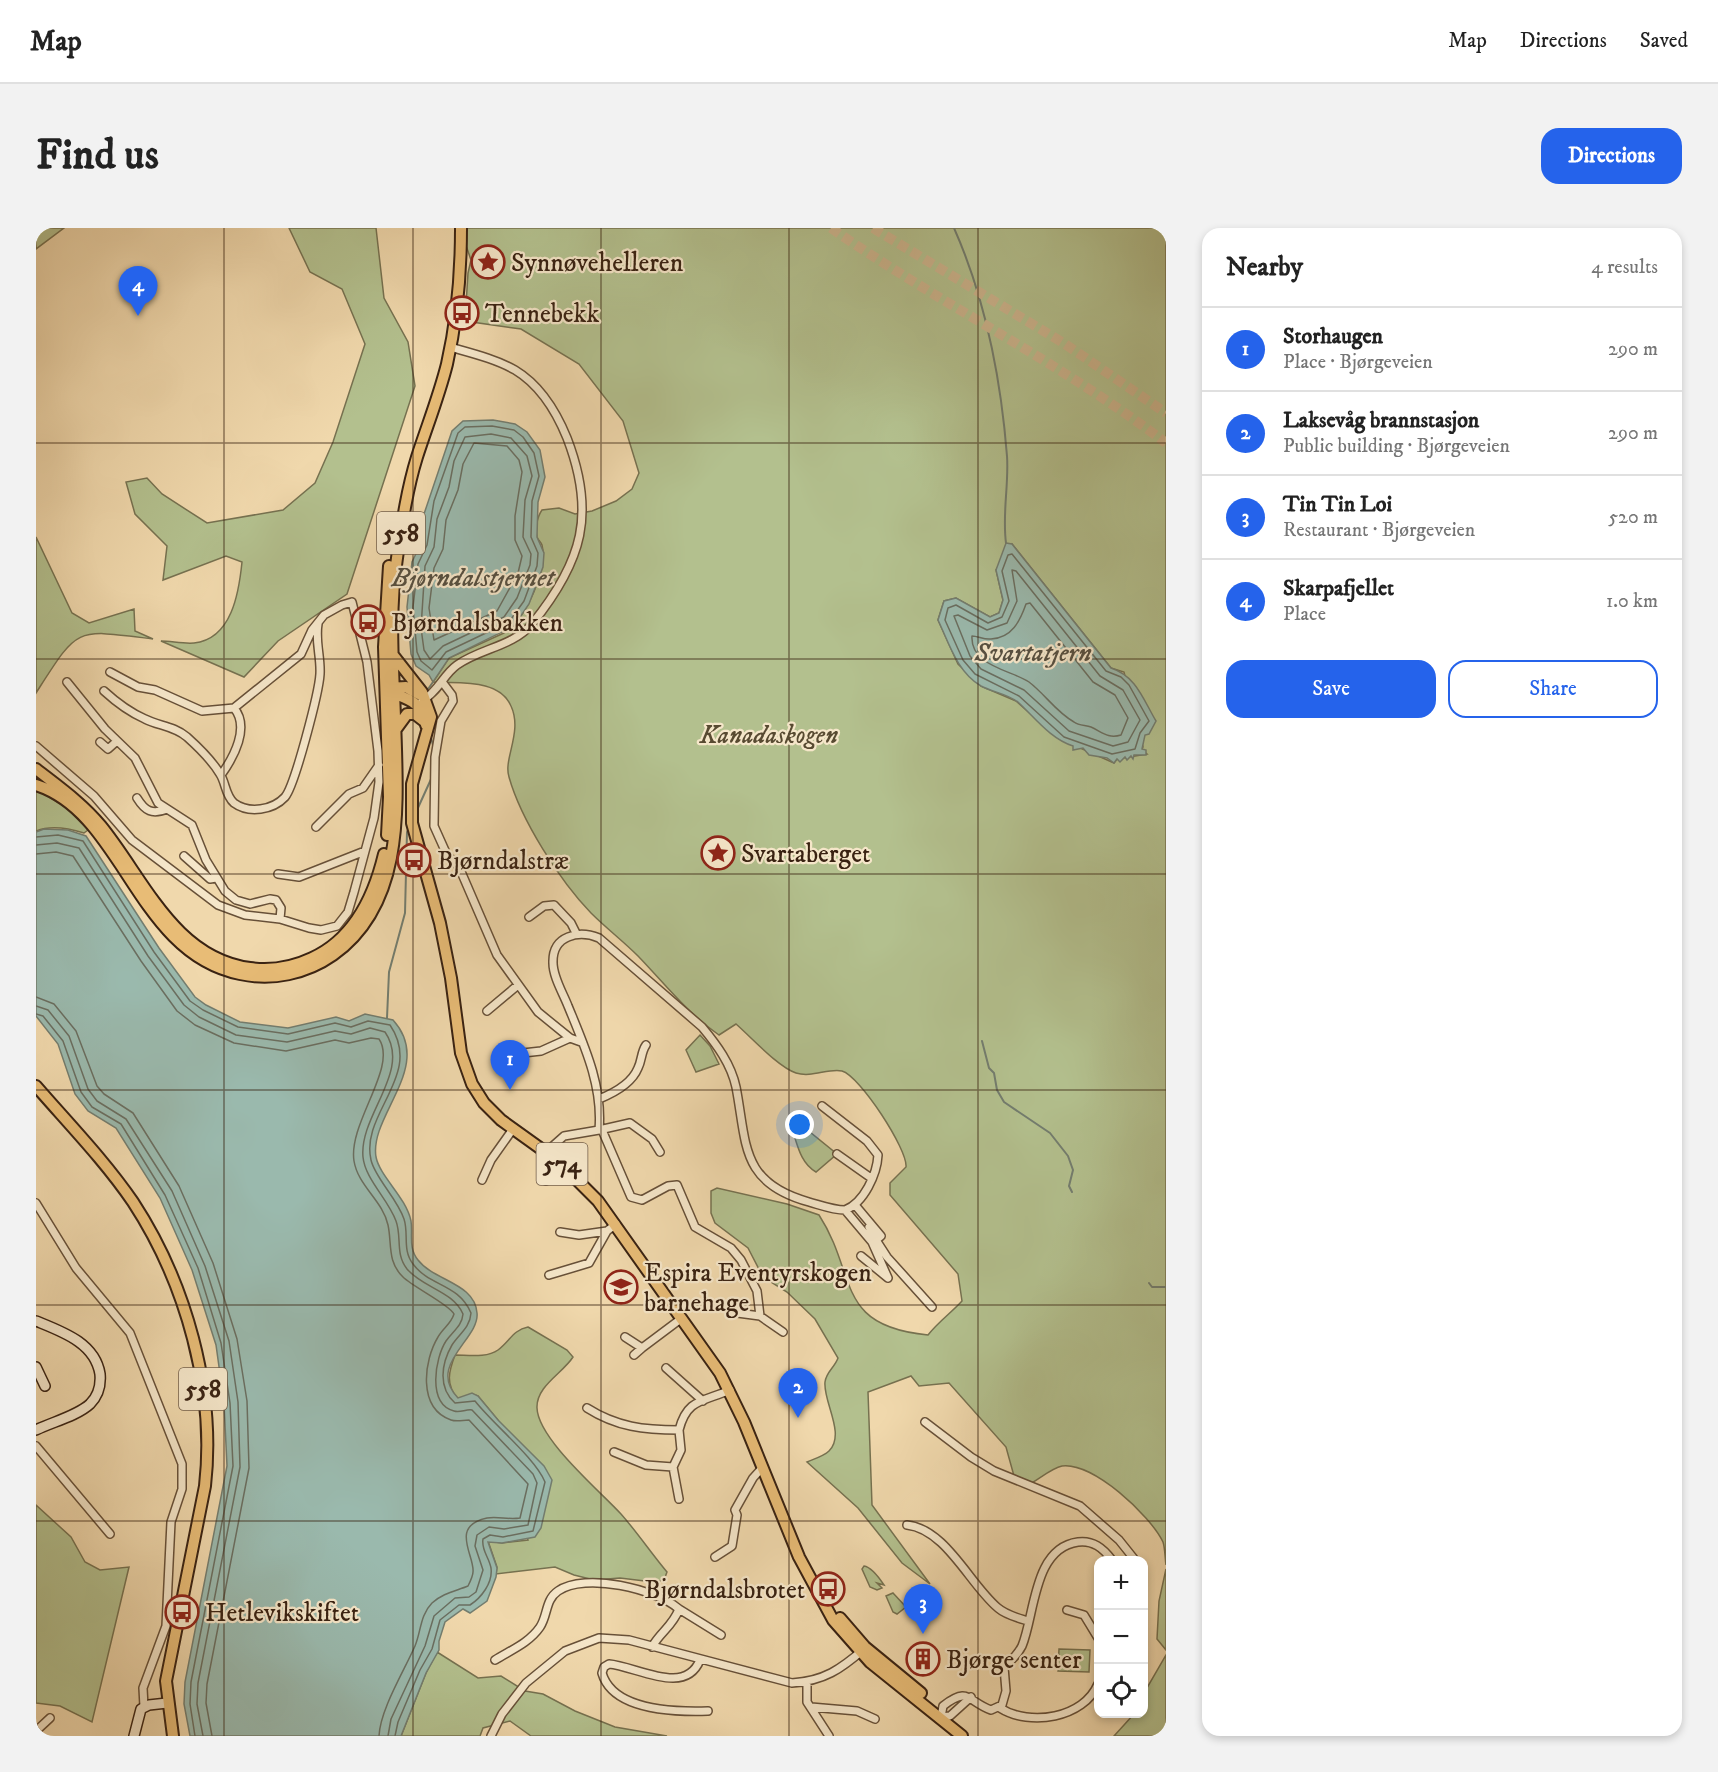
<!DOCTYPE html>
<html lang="en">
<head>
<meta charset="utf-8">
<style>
  :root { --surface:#fff; --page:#f2f2f2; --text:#222; --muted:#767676; --line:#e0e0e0; --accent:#2563eb }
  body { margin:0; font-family:"IM FELL DW Pica",serif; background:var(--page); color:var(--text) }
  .controls { position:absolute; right:18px; bottom:18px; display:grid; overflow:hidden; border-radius:12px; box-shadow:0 3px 9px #0003 }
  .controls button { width:54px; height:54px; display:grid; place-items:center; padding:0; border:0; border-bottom:2px solid var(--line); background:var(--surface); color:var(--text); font:30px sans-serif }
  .you { position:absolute; left:764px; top:897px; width:21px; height:21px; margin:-15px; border:4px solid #fff; border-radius:50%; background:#1a73e8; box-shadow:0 0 0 9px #1a73e833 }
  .badge { display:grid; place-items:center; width:39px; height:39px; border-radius:50%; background:var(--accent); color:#fff; font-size:20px; font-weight:700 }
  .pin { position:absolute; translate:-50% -50px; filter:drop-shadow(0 2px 3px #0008) }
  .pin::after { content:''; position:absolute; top:32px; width:21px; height:18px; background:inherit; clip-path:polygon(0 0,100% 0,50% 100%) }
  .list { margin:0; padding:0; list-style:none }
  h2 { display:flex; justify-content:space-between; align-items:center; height:78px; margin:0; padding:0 24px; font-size:26px }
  h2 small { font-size:20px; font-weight:400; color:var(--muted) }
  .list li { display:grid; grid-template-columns:39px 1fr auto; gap:18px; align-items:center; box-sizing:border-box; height:84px; padding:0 24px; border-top:2px solid var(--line) }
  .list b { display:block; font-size:22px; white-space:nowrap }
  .list p { margin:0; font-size:20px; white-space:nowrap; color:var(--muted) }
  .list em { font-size:20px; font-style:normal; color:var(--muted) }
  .actions { display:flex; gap:12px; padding:18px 24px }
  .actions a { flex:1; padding:14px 0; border:2px solid var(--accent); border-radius:18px; text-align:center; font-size:21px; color:var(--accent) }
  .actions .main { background:var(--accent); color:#fff }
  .icon { flex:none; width:33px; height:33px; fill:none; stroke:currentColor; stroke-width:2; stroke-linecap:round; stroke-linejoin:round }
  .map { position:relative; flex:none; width:1130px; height:1508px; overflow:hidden; border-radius:18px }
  header { display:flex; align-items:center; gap:36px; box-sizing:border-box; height:84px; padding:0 30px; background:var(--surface); border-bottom:2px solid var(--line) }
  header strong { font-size:28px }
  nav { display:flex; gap:33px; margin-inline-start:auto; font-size:21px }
  .intro { display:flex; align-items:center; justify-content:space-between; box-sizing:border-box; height:144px; padding:0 36px }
  h1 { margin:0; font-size:42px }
  .button { padding:15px 27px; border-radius:18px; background:var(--accent); color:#fff; font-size:21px; font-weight:700 }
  main { display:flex; gap:36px; padding:0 36px }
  aside { flex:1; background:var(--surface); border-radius:18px; box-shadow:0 3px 9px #0003 }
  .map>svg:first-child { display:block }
  .green { fill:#b3c08e; stroke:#767150; stroke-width:1.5; fill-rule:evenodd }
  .water { fill:#9ab9ad; stroke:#737d6f; stroke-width:1.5 }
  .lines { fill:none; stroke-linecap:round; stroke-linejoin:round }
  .shore { stroke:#6a6e60; stroke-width:1.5 }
  .stream { stroke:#737d6f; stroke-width:2 }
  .primary-tunnel { stroke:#cbb48d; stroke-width:10; stroke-dasharray:10 5; stroke-linecap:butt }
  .street-casing { stroke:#675038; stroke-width:10 }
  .secondary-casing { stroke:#392212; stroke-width:12 }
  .primary-casing { stroke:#392212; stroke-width:14 }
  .street { stroke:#f5e6c9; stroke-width:7 }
  .secondary { stroke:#f5e6c9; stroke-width:9 }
  .primary { stroke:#e8bc76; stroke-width:10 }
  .grid { fill:none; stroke:#392212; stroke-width:1.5; stroke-opacity:0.55 }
  .labels { text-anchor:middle; stroke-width:4.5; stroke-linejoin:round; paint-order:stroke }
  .shield { fill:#f5e6c9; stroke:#715d49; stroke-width:1.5 }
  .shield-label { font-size:24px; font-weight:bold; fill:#392212 }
  .poi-label { font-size:26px; fill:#392212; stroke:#f5e6c9; text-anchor:start }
  .park-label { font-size:26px; font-style:italic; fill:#584a31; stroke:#f5e6c9 }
  .water-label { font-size:27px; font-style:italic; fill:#564f40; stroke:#f5e6c9 }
</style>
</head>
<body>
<header>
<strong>Map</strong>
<nav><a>Map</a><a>Directions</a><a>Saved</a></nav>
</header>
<div class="intro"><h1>Find us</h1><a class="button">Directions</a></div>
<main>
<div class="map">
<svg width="1130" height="1508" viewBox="0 0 1130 1508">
  <rect width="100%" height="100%" fill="#f0d8ac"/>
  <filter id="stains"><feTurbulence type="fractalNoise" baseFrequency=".00333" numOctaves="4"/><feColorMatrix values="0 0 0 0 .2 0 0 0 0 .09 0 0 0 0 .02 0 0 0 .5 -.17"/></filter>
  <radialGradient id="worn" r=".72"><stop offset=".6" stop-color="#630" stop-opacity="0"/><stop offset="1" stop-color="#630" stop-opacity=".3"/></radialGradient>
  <path class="green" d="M0 0H28L0 21Z
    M253 0H340L348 70 372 114 379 158 311 366 242 413 208 449 125 413C135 413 147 416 158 415 196 411 203 364 206 334L190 328 127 352 131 318 99 286 90 254 111 250 126 266 171 295 247 282 279 255 297 214 329 116 306 61 274 44Z
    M424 0H1130V1337C1129 1330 1129 1320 1127 1314 1114 1287 1057 1234 1026 1238 1016 1240 1003 1251 994 1256L978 1248 970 1219 913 1155 883 1158 875 1148 832 1164 836 1277 894 1356 866 1335 822 1280 771 1234C778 1231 788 1228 793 1223 810 1206 787 1174 789 1154 790 1144 799 1139 802 1130L779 1091 751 1064 727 1049 712 1020 679 995 675 985V963L681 960 751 976 783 987C822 1047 798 1098 892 1107 902 1094 915 1085 926 1073L922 1046 854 967V955L870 939C872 922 824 848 806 843 792 840 776 850 760 845 742 839 715 809 700 796L683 807C651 785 629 756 602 728 587 713 570 700 555 685 524 653 485 592 473 549 467 531 487 504 475 478 463 450 422 456 397 454L413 430 470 404C490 389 512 342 506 317 505 314 502 312 501 309 499 301 501 289 506 282L523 280 539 286 556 283 580 273 596 261 603 245 587 193 543 136 485 101 429 93 432 45 435 32ZM976 316 1075 440 1088 444 1107 519 1105 521 1111 526 1081 531 1078 535 1022 510 980 473 945 458 922 436 902 392 908 373 920 370 954 389 963 385 967 372 960 342Z
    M0 309 36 385 53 395 98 381 99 403 117 411C38 401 43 398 0 465Z
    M0 561 31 580 52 602 48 605C32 600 15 597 0 603Z
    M664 807 674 818 683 836 660 844 650 822Z
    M753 893 775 905 801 926 780 944C762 934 761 911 753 893Z
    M492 1099 531 1122 537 1129C527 1145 500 1158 501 1180 502 1211 564 1263 585 1286 601 1304 615 1325 631 1344L628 1352 617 1354 584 1350 558 1352 538 1347 519 1339 460 1346 461 1339 452 1313 466 1315 492 1312 462 1192 442 1168 436 1166 422 1171C409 1156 413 1143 419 1127 432 1127 451 1130 462 1122 474 1113 477 1102 492 1099Z
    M0 1277 35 1309 49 1334 64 1342 93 1339 56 1494 24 1478 0 1475Z
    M828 1338C835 1339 844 1351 848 1357L841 1355 846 1360 841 1362 834 1359 826 1341Z
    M1130 1341V1422L1121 1411 1123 1373Z
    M857 1365 870 1379 861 1386 857 1384 850 1368Z
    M1023 1421 1054 1422 1053 1444 1022 1443Z
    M401 1424 442 1450 465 1448 489 1463 507 1466 539 1483 579 1499 631 1508H495L474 1493 447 1500 444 1508H365L390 1445Z
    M1130 1427V1508H1078L1098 1486H1108V1465Z"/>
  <path class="water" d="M457 192 479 196 491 204 504 222 509 249 502 274 501 309 508 325 507 339 493 376 478 398 413 430 397 454 393 447 380 438 375 426 371 379 376 334 385 315 387 289 416 203 427 193Z
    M970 315 976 316 1075 440C1100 448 1107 471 1120 493L1113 506 1109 507 1106 521 1110 522V527H1098L1097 531 1095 528 1091 532 1089 529 1084 534 1081 531 1078 535 1071 530 1053 527 1047 520 1037 522V518C1015 511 1000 491 983 475 973 466 956 464 945 458 921 444 913 415 902 392L908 373 920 370 954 389 963 385 967 372 960 342Z
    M8 601 32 602 50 608 123 720 159 769 170 777 204 794 252 800 300 789 313 793 329 786 357 792C399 838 333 887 340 929 344 949 370 969 375 993 377 1006 372 1020 382 1032 398 1053 439 1055 441 1085 444 1111 390 1137 422 1170L436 1165 442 1168 462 1192 508 1238 516 1252 505 1300 499 1309 466 1315 452 1314 461 1340 460 1349 451 1373 434 1385 427 1381 409 1394 403 1413V1422L390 1445 365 1508H154L148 1476 149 1454 191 1238 188 1175 180 1117 156 1042 124 970 80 900 52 883 39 866 22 816 0 788V604Z"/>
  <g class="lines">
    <path class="shore" d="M456 198 478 202 487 209 498 225 503 248 496 273 495 309 502 325 501 338 488 373 473 394 410 424 396 442 385 433 381 424 377 379 382 336 391 317 398 273 422 205 429 199Z
      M455 206 475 210 491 228 496 248 489 272 487 309 495 326 494 337 481 370 468 389 407 418 394 431 388 422 385 400 389 338 398 319 401 291 413 259 418 233 429 209Z
      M438 215 471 218 483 232 486 244 479 288V312L486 328 482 345 461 383 398 412 393 380 398 340 407 321 410 292 422 262 427 236Z
      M976 326 1070 443 1085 449 1093 457 1113 493 1104 505 1099 521 1076 526 1028 509 983 468 939 446 927 432 909 392 912 380 920 377 952 395 966 389 973 373 966 343 972 327Z
      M976 342 980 343 1064 448 1087 462 1104 492 1092 514 1077 518 1033 503 988 462 945 441 934 428 918 388 922 387 951 402 971 395 981 373Z
      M994 375 1057 454 1079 467 1092 490 1085 507C1072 511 1066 504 1055 499 1049 497 1043 498 1038 494 1020 484 1009 466 993 454 975 442 934 438 936 408 942 408 948 412 955 411 976 410 984 393 990 376Z
      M0 609 22 607 47 613 118 724 154 773 167 782 202 799 252 806 299 795 315 799 332 793 354 797C388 847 324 885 335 932 339 950 361 970 368 991 373 1006 366 1022 377 1036 394 1059 422 1055 435 1085 434 1100 423 1106 416 1117 405 1136 402 1160 419 1175L439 1173C457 1196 499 1230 509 1254L497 1303 467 1309 454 1307 447 1311C445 1322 453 1329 455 1340 457 1355 445 1370 434 1377H423L404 1392 396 1421 384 1442 362 1494 359 1508
      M0 617 21 615 43 620 112 728 148 777 163 789 200 807 251 814 299 803 315 806 334 800 349 804C376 843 323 887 327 929 329 951 352 971 360 993 366 1009 359 1026 371 1041 387 1060 417 1063 427 1086 426 1098 417 1103 410 1113 399 1130 391 1176 418 1183 424 1185 430 1181 436 1182L497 1246 501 1255 492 1297 468 1301 453 1299 441 1307 439 1318 447 1342 440 1364 433 1369 419 1370 398 1388 389 1418 355 1491 352 1508
      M0 626 20 624 37 628 105 733 141 783 159 797 198 815 250 823 299 812 313 815 335 810 343 811C362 839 312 895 318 933 322 958 347 973 352 997 356 1015 351 1034 367 1049 377 1059 414 1077 418 1086 415 1096 407 1100 402 1109 388 1132 381 1180 415 1192 421 1194 427 1192 433 1192L492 1256 484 1290C472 1292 462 1288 451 1290 413 1298 439 1328 437 1344 437 1348 434 1354 432 1358 420 1363 407 1365 396 1375 384 1387 385 1404 379 1418 368 1443 344 1482 343 1508
      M0 769 18 776 40 803 61 858 68 866 97 885 143 958 177 1035 201 1111 211 1173 213 1240 171 1456 170 1475 176 1508
      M0 778 12 782 33 808 52 861 61 873 90 891 136 963 169 1038 193 1113 202 1174 204 1239 162 1455 161 1476 167 1508
      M0 786 7 788 27 813 45 864 56 879 85 896 129 967 162 1040 185 1115 194 1175 197 1238 155 1454 154 1476 159 1508"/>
    <path class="stream" d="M918 0C949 70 965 152 971 228 973 257 966 286 970 315
      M390 464 397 454
      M394 506 398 521
      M381 582 396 549
      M351 790 353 744 369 685 371 604 374 598
      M946 813 953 840 958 845 961 862 968 874 1014 905 1032 928 1037 942 1033 958 1036 964
      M1113 1055 1116 1059H1130"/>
    <path class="primary-tunnel" d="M795 0C904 76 1024 134 1130 215
      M837 0 1029 116 1130 185"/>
    <g class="street-casing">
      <path id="street" d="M31 454 69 501 99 530 122 575 156 597 170 632 189 663 200 672 214 676 234 671 240 672 245 680 244 691
        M407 455 416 467 417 473 405 493 399 529 398 598 411 627 423 639 461 727 502 784 534 810 545 814
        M68 463C80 474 93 484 109 491 123 498 138 498 151 509 161 518 177 534 184 546 190 555 189 567 198 575 213 586 237 582 249 569 259 557 283 464 284 446 285 429 279 413 282 396
        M386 473C403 463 407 447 421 437 445 420 476 419 496 396 547 333 560 285 531 210 520 183 504 157 479 142 460 131 435 125 414 119
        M64 514 72 521 81 513
        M0 518 58 568 96 612 182 677 209 687 244 691 273 700 285 702 301 698 312 684 318 664 338 590 343 554 342 523 331 434 316 374 306 377 288 387 276 402 265 426 198 480 166 483 119 462 102 459 74 444
        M185 547C198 529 214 499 198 480
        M101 570C109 583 116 587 131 581
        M280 599 313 566 327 560 343 537
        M148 628 174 651 180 650
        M242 646 263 649 329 623
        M493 689 508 678 518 677 535 695 540 705
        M451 783 482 757
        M487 825 505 823 534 810
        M563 871C578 865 596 855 602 840 606 832 605 824 610 817
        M563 902 594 895 616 911 624 924
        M566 902 595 969 606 972 632 958 641 957 659 999 695 1020 705 1032 721 1063 724 1088 747 1104
        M510 924 528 908 563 902C567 858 548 817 532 778 527 765 517 749 517 735 516 707 543 702 563 710L666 799C681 817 695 836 700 859 711 916 704 955 773 974 784 977 797 982 809 982 828 975 841 946 842 927L831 913 786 878
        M801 926 835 950
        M446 952 455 932 477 901
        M510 953 522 933
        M0 975 40 1040 94 1105 146 1236V1261L135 1294 130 1398 107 1460 108 1479
        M819 977 845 1008 840 1012 851 1029 896 1079
        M809 982 836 1014
        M524 1004 543 1007 571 1003
        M825 1028 852 1050 836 1014 840 1012 833 999
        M513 1047 553 1035 571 1003 580 996
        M694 1084 724 1088
        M589 1109 606 1120 646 1090
        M598 1127 606 1120
        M630 1140 667 1173
        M551 1180C581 1199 608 1202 643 1202 651 1171 666 1174 694 1162
        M889 1194 935 1229 958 1243 1044 1278 1083 1312 1099 1332
        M643 1202 645 1222 637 1239 643 1271
        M0 1218 74 1306
        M578 1224 610 1237 637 1239
        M871 1297C910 1301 934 1357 962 1380 970 1387 982 1390 992 1393
        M679 1329 696 1318 701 1287 699 1282 717 1250 726 1240
        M643 1381 685 1407
        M1031 1382 1048 1387 1062 1410
        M459 1432C475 1422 493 1415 504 1399 512 1387 509 1372 522 1363 549 1344 620 1361 643 1381 637 1398 624 1404 616 1419
        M664 1432C649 1469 600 1438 573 1436L568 1439 566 1445C577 1483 641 1484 672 1483
        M771 1454V1474L793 1508
        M935 1469 914 1488 905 1489 907 1478C933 1458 931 1473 955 1482L966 1477 970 1463 968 1439C975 1433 982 1426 986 1418 999 1387 997 1320 1042 1314 1057 1312 1067 1320 1076 1332
        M775 1479 821 1483 839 1491
        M964 1480C994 1499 1048 1490 1062 1456
        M0 1503 14 1490
        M455 1508 466 1486 490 1455 529 1423 563 1410 593 1412 756 1455C788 1453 805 1441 828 1421"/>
    </g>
    <g class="secondary-casing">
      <path id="secondary" d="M0 1093C27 1104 59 1115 64 1146 65 1157 62 1168 54 1176 41 1188 16 1194 0 1202
        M0 1139 9 1158
        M98 1508 105 1481 113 1477 131 1475"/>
    </g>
    <g class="primary-casing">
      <path id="primary" d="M357 427 386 464 395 489 376 556V595L404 695 415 750 425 825 436 856 448 875 465 892 522 933 562 973 684 1145 708 1194 763 1329 797 1392 834 1434 926 1508
        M352 460 370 459 385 467
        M354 464C374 472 386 474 390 497
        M360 501 371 486H379L388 493
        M0 541C23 559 46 575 65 598 108 651 138 730 214 740 236 743 257 739 276 730 318 711 338 668 348 626
        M0 557C88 585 100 725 204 746 236 753 270 746 297 727 372 674 361 570 359 489 357 437 353 382 361 330 366 296 371 261 381 229 391 198 403 168 411 136 421 92 425 45 425 0
        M351 607 353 569 348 419 353 338
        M0 858C33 896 69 933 97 974 150 1055 180 1162 169 1258L130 1453 137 1508
        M804 1390 829 1419 885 1465"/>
    </g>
    <use href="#street" class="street"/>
    <use href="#secondary" class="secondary"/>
    <use href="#primary" class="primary"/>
  </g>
  <path class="grid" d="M188 0V1508M377 0V1508M565 0V1508M753 0V1508M942 0V1508M0 215H1130M0 431H1130M0 646H1130M0 862H1130M0 1077H1130M0 1293H1130"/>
  <defs>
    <g id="sight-ring" transform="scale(1.725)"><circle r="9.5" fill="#f5e6c9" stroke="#8f2418" stroke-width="1.5"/><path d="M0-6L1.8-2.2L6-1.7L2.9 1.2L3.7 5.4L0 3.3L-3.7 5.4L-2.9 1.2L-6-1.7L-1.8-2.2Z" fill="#8f2418"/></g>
    <g id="bus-ring" transform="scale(1.725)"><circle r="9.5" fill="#f5e6c9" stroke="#8f2418" stroke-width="1.5"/><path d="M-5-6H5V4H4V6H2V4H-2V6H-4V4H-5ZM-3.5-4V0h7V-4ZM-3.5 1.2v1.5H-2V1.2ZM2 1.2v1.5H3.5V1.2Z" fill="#8f2418"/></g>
    <g id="school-ring" transform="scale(1.725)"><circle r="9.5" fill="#f5e6c9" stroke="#8f2418" stroke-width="1.5"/><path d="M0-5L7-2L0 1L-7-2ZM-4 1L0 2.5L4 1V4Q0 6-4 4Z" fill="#8f2418"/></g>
    <g id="building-ring" transform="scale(1.725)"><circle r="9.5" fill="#f5e6c9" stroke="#8f2418" stroke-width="1.5"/><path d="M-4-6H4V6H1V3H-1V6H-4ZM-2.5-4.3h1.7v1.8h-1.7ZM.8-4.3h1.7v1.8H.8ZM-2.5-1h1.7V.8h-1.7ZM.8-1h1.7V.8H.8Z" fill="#8f2418"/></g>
  </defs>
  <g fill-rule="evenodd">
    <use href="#sight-ring" x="452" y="34"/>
    <use href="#bus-ring" x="426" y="85"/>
    <use href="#bus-ring" x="332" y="394"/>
    <use href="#sight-ring" x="682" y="625"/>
    <use href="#bus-ring" x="378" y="632"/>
    <use href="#school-ring" x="585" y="1059"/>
    <use href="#bus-ring" x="792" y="1361"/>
    <use href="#bus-ring" x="146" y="1384"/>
    <use href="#building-ring" x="887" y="1431"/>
  </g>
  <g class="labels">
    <g class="shield">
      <rect x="341" y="284" width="48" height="42" rx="4.5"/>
      <rect x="500.5" y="915" width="51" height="42" rx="4.5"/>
      <rect x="143" y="1140" width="48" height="42" rx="4.5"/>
    </g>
    <g class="shield-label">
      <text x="365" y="313">558</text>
      <text x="526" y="944">574</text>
      <text x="167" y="1169">558</text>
    </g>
    <g class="poi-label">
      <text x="475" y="43">Synnøvehelleren</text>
      <text x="449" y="94">Tennebekk</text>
      <text x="355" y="403">Bjørndalsbakken</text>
      <text x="705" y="634">Svartaberget</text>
      <text x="401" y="641">Bjørndalstræ</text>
      <text x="608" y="1053">Espira Eventyrskogen<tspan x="608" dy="30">barnehage</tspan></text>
      <text x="769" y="1370" text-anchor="end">Bjørndalsbrotet</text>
      <text x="169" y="1393">Hetlevikskiftet</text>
      <text x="910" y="1440">Bjørge senter</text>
    </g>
    <g class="park-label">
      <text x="733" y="515">Kanadaskogen</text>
    </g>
    <g class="water-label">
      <text x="437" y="358">Bjørndalstjernet</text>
      <text x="997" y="433">Svartatjern</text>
    </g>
  </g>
  <rect width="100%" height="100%" filter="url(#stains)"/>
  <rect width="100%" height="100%" fill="url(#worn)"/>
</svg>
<div class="controls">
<button>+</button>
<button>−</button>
<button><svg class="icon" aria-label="locate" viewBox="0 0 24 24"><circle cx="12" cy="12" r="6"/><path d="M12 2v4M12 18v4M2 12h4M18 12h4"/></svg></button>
</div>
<div class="you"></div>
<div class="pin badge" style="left:474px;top:862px">1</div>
<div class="pin badge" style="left:762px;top:1190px">2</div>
<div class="pin badge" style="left:887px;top:1406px">3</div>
<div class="pin badge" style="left:102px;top:88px">4</div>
</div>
<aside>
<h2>Nearby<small>4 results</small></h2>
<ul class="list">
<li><span class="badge">1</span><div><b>Storhaugen</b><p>Place · Bjørgeveien</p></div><em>290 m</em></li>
<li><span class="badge">2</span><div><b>Laksevåg brannstasjon</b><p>Public building · Bjørgeveien</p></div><em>290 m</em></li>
<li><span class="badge">3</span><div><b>Tin Tin Loi</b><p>Restaurant · Bjørgeveien</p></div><em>520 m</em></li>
<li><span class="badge">4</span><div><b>Skarpafjellet</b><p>Place</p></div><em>1.0 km</em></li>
</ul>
<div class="actions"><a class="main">Save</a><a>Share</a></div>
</aside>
</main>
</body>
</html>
